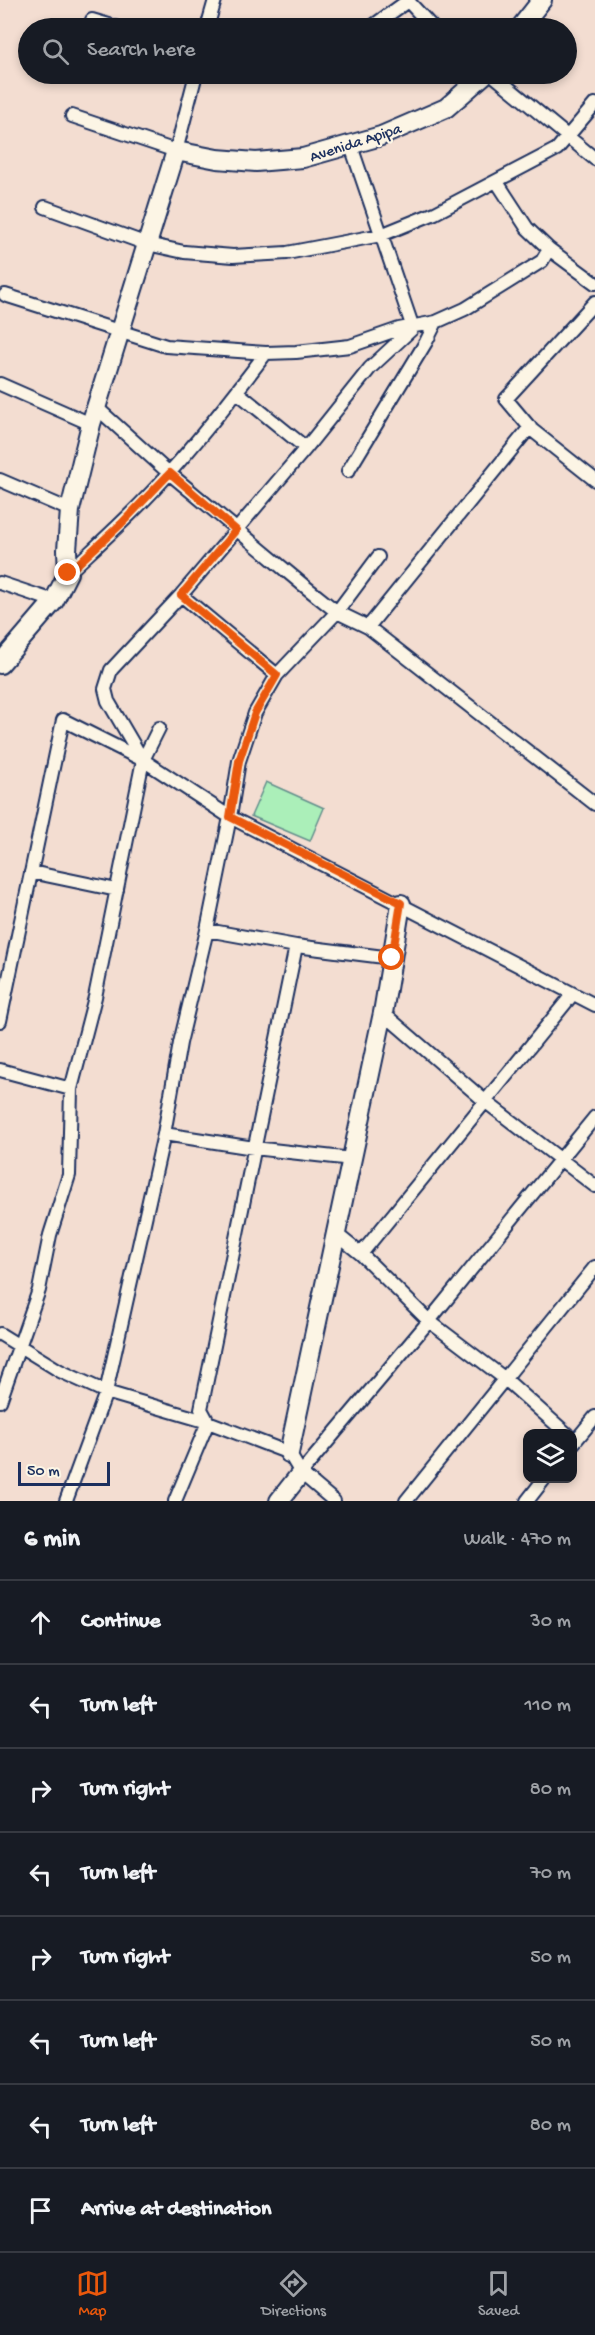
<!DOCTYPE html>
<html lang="en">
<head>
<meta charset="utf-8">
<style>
  :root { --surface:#171b24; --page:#242831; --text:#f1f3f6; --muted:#9ea1a6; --line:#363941; --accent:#ea580c }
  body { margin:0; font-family:"Gochi Hand",sans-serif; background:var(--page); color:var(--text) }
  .controls { position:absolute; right:18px; bottom:18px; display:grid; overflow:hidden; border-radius:12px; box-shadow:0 3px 9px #0003 }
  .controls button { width:54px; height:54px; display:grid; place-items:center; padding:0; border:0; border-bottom:2px solid var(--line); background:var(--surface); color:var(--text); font:30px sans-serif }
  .scale { position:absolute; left:18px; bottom:15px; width:92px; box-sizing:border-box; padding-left:6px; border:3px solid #1b2f5e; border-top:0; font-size:16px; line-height:21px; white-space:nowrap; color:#1b2f5e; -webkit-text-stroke:4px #fcf5e5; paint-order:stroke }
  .stop { position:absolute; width:18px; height:18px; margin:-14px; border:4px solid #ea580c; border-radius:50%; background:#fff }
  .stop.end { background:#ea580c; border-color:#fff; box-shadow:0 2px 6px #0008 }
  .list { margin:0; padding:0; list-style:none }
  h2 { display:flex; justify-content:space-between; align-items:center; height:78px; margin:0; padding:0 24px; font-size:26px }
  h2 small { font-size:20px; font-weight:400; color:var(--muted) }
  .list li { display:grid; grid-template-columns:39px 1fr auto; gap:18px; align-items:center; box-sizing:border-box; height:84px; padding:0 24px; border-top:2px solid var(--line) }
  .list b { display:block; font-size:22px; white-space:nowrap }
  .list em { font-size:20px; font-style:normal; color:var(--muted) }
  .icon { flex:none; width:33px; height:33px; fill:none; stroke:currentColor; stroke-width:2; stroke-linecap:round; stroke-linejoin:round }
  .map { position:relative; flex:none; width:595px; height:1501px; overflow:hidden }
  .search { position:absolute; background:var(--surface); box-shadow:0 3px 9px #0003; left:18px; right:18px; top:18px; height:66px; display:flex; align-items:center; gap:15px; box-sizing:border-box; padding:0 21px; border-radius:33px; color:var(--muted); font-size:22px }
  .sheet { height:750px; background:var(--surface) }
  nav { display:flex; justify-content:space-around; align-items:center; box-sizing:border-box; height:84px; border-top:2px solid var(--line); background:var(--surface); font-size:16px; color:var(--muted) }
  nav a { display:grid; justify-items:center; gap:3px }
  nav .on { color:var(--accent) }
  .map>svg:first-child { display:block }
  .green { fill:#abefb9; stroke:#638f8c; stroke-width:1.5 }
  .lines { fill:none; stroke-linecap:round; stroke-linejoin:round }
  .street-casing { stroke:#1b2f5e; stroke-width:16 }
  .secondary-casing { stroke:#1b2f5e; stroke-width:22 }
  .street { stroke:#fcf5e5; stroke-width:12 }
  .secondary { stroke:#fcf5e5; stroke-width:18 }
  .route { stroke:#ea580c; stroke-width:8 }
  .labels { text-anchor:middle; stroke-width:4.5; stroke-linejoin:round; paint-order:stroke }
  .street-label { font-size:16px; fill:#1b2f5e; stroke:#fcf5e5 }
</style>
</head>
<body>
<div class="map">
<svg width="595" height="1501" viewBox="0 0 595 1501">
  <rect width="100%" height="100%" fill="#f3ddd1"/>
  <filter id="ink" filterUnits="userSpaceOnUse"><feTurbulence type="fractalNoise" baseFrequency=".0167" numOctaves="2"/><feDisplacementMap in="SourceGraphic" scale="12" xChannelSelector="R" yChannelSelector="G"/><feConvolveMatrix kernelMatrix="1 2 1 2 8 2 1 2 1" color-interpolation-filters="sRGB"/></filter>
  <g filter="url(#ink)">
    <path class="green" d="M266 782 324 808 310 841 251 816Z"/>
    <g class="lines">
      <g class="street-casing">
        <path id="street" d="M408 1 433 28
          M92 20 119 28
          M207 28 215 0
          M370 28 409 0
          M492 74 595 159
          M72 116 176 151 196 74
          M497 182 527 228 549 249 595 283
          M45 207 147 244 184 252 233 256 287 253 381 235 435 213 557 149 595 104
          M5 295 166 346 266 353 296 352 350 346 399 329 436 322 465 309 542 261 549 249
          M595 302 506 399 532 430 595 480
          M0 384 91 424
          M237 392 306 448
          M97 408 169 473 302 584 337 612 368 627 595 804
          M348 471 426 342 436 322
          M0 480 70 510
          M68 573C103 540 139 508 170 472 204 434 235 394 266 353
          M0 583 54 601
          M181 595 277 675 337 612 378 557
          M368 627 530 427
          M142 759 108 701 105 689 111 670 181 595 306 448 370 368 413 328 351 146
          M31 872 117 890
          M207 930 296 946 392 958
          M383 1013 486 1102 595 1186
          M0 1021 63 720 143 760 230 817 595 1005
          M0 1070 71 1089
          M164 1134 254 1148 352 1159
          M335 1233 361 1254 429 1321 504 1378 567 1434
          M361 1254 572 995
          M0 1334 60 1371 106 1392 208 1422 289 1453 301 1473 334 1501
          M0 1401 39 1290 50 1235 69 1175 71 1089 95 997 143 760 159 728
          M572 1445 595 1417
          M301 1473 429 1321 595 1117
          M66 1501 106 1392 164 1134 180 1043 207 930 230 817 239 761 255 713 277 675
          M175 1501 208 1422 201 1409 296 946
          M406 1501 595 1267
          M527 1501 545 1478"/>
      </g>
      <g class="secondary-casing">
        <path id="secondary" d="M520 28 542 0
          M0 664 54 601 68 573 67 550 70 510 91 424 176 151 217 159 256 162 303 158 381 136 446 108 485 74
          M289 1453 383 1013 401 904
          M279 1501 301 1473"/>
      </g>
      <use href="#street" class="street"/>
      <use href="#secondary" class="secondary"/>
    </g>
  </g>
  <g class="lines" filter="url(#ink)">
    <path class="route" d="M68 573 121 524 170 473 236 530 181 595 277 675 255 713 239 761 230 817 401 903 392 958"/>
  </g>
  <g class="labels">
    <g class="street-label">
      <text transform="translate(355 141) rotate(-18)" y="6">Avenida Apipa</text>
    </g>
  </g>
</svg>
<div class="controls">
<button><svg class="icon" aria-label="layers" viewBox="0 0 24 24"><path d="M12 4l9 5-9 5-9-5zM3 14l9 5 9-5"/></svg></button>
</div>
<div class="scale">50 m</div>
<div class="stop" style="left:392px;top:958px"></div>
<div class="stop end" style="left:68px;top:573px"></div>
<div class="search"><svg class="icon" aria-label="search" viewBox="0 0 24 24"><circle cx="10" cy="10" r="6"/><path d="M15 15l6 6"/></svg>Search here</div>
</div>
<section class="sheet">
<h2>6 min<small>Walk · 470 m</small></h2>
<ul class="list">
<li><svg class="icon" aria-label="ahead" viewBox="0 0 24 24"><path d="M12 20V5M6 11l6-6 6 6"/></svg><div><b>Continue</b></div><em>30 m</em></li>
<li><svg class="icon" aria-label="left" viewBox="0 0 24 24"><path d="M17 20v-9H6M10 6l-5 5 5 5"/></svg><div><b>Turn left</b></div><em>110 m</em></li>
<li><svg class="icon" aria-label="right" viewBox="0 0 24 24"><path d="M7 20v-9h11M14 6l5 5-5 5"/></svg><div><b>Turn right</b></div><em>80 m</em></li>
<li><svg class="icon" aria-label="left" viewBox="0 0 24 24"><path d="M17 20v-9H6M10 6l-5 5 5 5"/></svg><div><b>Turn left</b></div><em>70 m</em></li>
<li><svg class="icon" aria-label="right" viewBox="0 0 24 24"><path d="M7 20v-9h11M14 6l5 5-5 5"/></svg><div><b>Turn right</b></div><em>50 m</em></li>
<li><svg class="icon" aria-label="left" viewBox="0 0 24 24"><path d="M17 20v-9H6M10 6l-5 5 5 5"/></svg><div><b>Turn left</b></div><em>50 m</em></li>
<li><svg class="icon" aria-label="left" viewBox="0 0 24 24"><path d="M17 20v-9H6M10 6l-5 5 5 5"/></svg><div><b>Turn left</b></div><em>80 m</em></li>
<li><svg class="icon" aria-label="arrive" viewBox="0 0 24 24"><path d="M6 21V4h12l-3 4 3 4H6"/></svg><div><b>Arrive at destination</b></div></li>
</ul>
</section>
<nav>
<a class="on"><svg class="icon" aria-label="map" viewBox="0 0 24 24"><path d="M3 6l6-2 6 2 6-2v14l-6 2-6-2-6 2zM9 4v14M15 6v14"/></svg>Map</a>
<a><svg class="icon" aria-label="directions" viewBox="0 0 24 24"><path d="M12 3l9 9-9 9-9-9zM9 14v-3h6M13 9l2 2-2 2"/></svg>Directions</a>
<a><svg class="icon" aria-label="saved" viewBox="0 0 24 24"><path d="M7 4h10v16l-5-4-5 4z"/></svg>Saved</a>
</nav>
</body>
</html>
